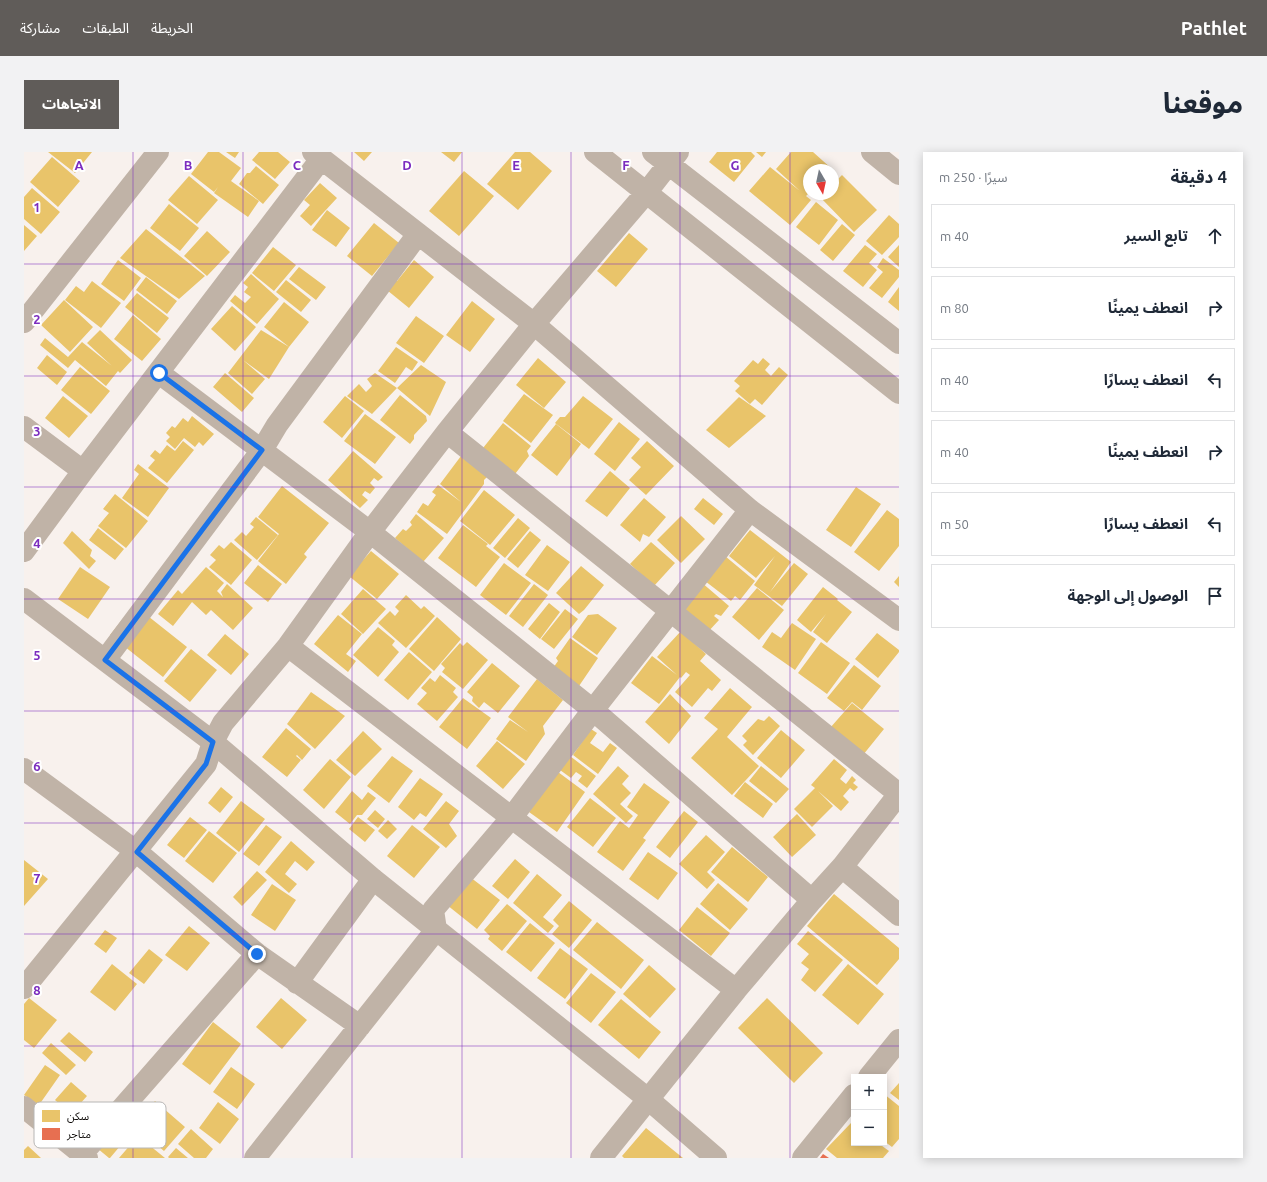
<!DOCTYPE html>
<html lang="ar">
<head>
<meta charset="utf-8">
<style>
  :root { --surface:#fff; --page:#f2f2f3; --text:#1f2937; --muted:#747a83; --line:#e0e1e3; --accent:#605c59 }
  body { margin:0; font-family:Ubuntu,"Noto Sans Arabic",sans-serif; background:var(--page); color:var(--text); direction:rtl }
  .controls { position:absolute; right:12px; bottom:12px; display:grid; overflow:hidden; border-radius:0px; box-shadow:0 2px 10px #0003 }
  .controls button { width:36px; height:36px; display:grid; place-items:center; padding:0; border:0; border-bottom:1px solid var(--line); background:var(--surface); color:var(--text); font:20px sans-serif }
  .compass { position:absolute; left:779px; top:12px; width:36px; height:36px; border-radius:50%; background:var(--surface); box-shadow:0 2px 10px #0003; rotate:171deg }
  .stop { position:absolute; width:12px; height:12px; margin:-9px; border:3px solid #1a73e8; border-radius:50%; background:#fff }
  .stop.end { background:#1a73e8; border-color:#fff; box-shadow:0 1px 4px #0008 }
  .list { margin:0; padding:0; list-style:none }
  h2 { display:flex; justify-content:space-between; align-items:center; height:52px; margin:0; padding:0 16px; font-size:17px }
  h2 small { font-size:13px; font-weight:400; color:var(--muted) }
  .list li { display:grid; grid-template-columns:26px 1fr auto; gap:12px; align-items:center; box-sizing:border-box; height:64px; margin:0 8px 8px; padding:0 8px; border:1px solid var(--line); border-radius:0px }
  .list b { display:block; font-size:15px; white-space:nowrap }
  .list em { font-size:13px; font-style:normal; color:var(--muted) }
  .icon { flex:none; width:22px; height:22px; fill:none; stroke:currentColor; stroke-width:2; stroke-linecap:round; stroke-linejoin:round }
  .map { position:relative; flex:none; width:875px; height:1006px; overflow:hidden; direction:ltr; border-radius:0px }
  header { display:flex; align-items:center; gap:24px; box-sizing:border-box; height:56px; padding:0 20px; background:var(--accent); color:#fff }
  header strong { font-size:19px }
  nav { display:flex; gap:22px; margin-inline-start:auto; font-size:14px }
  .intro { display:flex; align-items:center; justify-content:space-between; box-sizing:border-box; height:96px; padding:0 24px }
  h1 { margin:0; font-size:28px }
  .button { padding:10px 18px; border-radius:0px; background:var(--accent); color:#fff; font-size:14px; font-weight:700 }
  main { display:flex; gap:24px; padding:0 24px }
  aside { flex:1; background:var(--surface); border-radius:0px; box-shadow:0 2px 10px #0003 }
  .map>svg:first-child { display:block }
  .homes { fill:#e9c46a }
  .shops { fill:#e76f51 }
  .lines { fill:none; stroke-linecap:round; stroke-linejoin:round }
  .minor { stroke:#c0b3a7; stroke-width:22 }
  .route { stroke:#1a73e8; stroke-width:5 }
  .grid { fill:none; stroke:#7b2cbf; stroke-width:1; stroke-opacity:0.55 }
  .key { fill:#fff; stroke:#b7b6b5; stroke-width:1 }
  .key-label { font-size:11px; fill:#0e0b09 }
  .grid-label { font-size:13px; text-anchor:middle; font-weight:bold; fill:#7b2cbf; stroke:#fff; stroke-width:4; stroke-linejoin:round; paint-order:stroke }
</style>
</head>
<body>
<header>
<strong>Pathlet</strong>
<nav><a>الخريطة</a><a>الطبقات</a><a>مشاركة</a></nav>
</header>
<div class="intro"><h1>موقعنا</h1><a class="button">الاتجاهات</a></div>
<main>
<aside>
<h2>4 دقيقة<small>سيرًا · 250 m</small></h2>
<ul class="list">
<li><svg class="icon" aria-label="ahead" viewBox="0 0 24 24"><path d="M12 20V5M6 11l6-6 6 6"/></svg><div><b>تابع السير</b></div><em>40 m</em></li>
<li><svg class="icon" aria-label="right" viewBox="0 0 24 24"><path d="M7 20v-9h11M14 6l5 5-5 5"/></svg><div><b>انعطف يمينًا</b></div><em>80 m</em></li>
<li><svg class="icon" aria-label="left" viewBox="0 0 24 24"><path d="M17 20v-9H6M10 6l-5 5 5 5"/></svg><div><b>انعطف يسارًا</b></div><em>40 m</em></li>
<li><svg class="icon" aria-label="right" viewBox="0 0 24 24"><path d="M7 20v-9h11M14 6l5 5-5 5"/></svg><div><b>انعطف يمينًا</b></div><em>40 m</em></li>
<li><svg class="icon" aria-label="left" viewBox="0 0 24 24"><path d="M17 20v-9H6M10 6l-5 5 5 5"/></svg><div><b>انعطف يسارًا</b></div><em>50 m</em></li>
<li><svg class="icon" aria-label="arrive" viewBox="0 0 24 24"><path d="M6 21V4h12l-3 4 3 4H6"/></svg><div><b>الوصول إلى الوجهة</b></div></li>
</ul>
</aside>
<div class="map">
<svg width="875" height="1006" viewBox="0 0 875 1006">
  <rect width="100%" height="100%" fill="#f8f1ed"/>
  <path class="homes" d="M24 0H68L51 21Z
    M184 0H195L217 16 207 29 235 49 224 65 190 41 194 35 190 40 167 22Z
    M202 0H215L211 6Z
    M235 0H254L266 10 251 27 228 8Z
    M330 0H348L340 9Z
    M417 0H438L430 10Z
    M491 0H506L528 19 494 58 463 32Z
    M693 0H727L731 4 710 30 685 10Z
    M732 0H742L738 5Z
    M767 0H789L808 17 807 18H785V41L782 44 787 48 766 73 725 39 746 15 776 39 752 17Z
    M28 5 56 29 34 55 6 30Z
    M232 14 255 33 239 52 215 32 223 21H226Z
    M440 19 470 44 435 84 405 59Z
    M818 23 853 58 830 80 796 45 799 42H809V32Z
    M165 24 194 48 173 72 144 48Z
    M296 31 313 46 287 74 276 64 286 53 280 48Z
    M8 36 36 60 17 82 0 67V45Z
    M792 50 814 68 795 93 772 75Z
    M145 52 175 76 156 99 126 76Z
    M303 58 326 76 312 95 288 78Z
    M865 63 875 72V85L858 103 842 89Z
    M350 71 375 91 348 124 323 104Z
    M818 72 831 83 809 109 796 98Z
    M0 73 13 84 0 99Z
    M122 77 181 124 155 147 96 106Z
    M183 79 206 100 183 124 160 104Z
    M605 81 624 97 592 135 573 119Z
    M841 93 853 102 845 111 853 118 839 135 819 119Z
    M875 93V115L864 105Z
    M249 95 272 113 250 139 228 121Z
    M859 106 875 118V125L858 146 845 136 859 120 853 115Z
    M94 108 117 126 100 149 77 132Z
    M390 108 410 125 385 156 358 134 367 123 373 129Z
    M275 115 302 135 292 148 265 127Z
    M227 122 255 147 233 172 206 149 211 143 221 151 227 145 220 140 224 135 219 131Z
    M122 125 153 149 143 162 112 138Z
    M262 128 287 148 277 160 252 140Z
    M68 129 97 151 77 176 41 148 52 134 60 140Z
    M875 135V159L864 150Z
    M113 141 145 166 133 181 101 155Z
    M40 148 69 175 46 200 17 173Z
    M448 149 471 167 446 200 422 183Z
    M260 150 285 170 265 195 245 227 219 208 241 227 228 242 204 221 237 178 265 195 240 175Z
    M208 154 232 175 211 199 187 177Z
    M109 163 137 187 118 209 90 187Z
    M392 164 420 184 400 211 372 191Z
    M76 178 108 208 96 221 94 219 82 234 51 208 44 216 16 193 21 186 44 205 58 190 88 214 63 191Z
    M372 195 394 210 388 219 382 215 371 231 354 219Z
    M23 203 43 220 33 233 13 216Z
    M514 206 542 230 520 256 492 233Z
    M739 206 746 212 741 218 747 224 755 215 764 223 738 253 731 247 726 252 711 239 716 234 710 229 729 208 734 212Z
    M397 213 422 230 406 264 373 236Z
    M56 215 86 239 67 262 37 238Z
    M201 221 230 246 218 260 189 235Z
    M351 221 373 236 348 262 323 244 335 232 342 240 348 234 343 227Z
    M500 242 529 263 507 291 479 269Z
    M376 243 402 264 403 269 390 283V287L386 292 356 268Z
    M39 244 64 264 45 286 21 266Z
    M321 244 340 259 318 286 299 270Z
    M559 244 589 267 565 297 531 271 536 265H541Z
    M715 245 742 264 705 296 682 278Z
    M341 262 372 285 351 312 320 289Z
    M168 264 190 282 179 294 175 290 171 295 160 286 151 297 142 289 146 285 142 281 148 274 151 276 159 266 164 270Z
    M595 270 616 287 591 319 570 302Z
    M479 271 507 294 503 299 505 304 491 322 459 296Z
    M532 272 557 292 533 324 507 303Z
    M159 289 170 298 143 331 124 316 131 308 126 304 131 298 136 302 143 293 151 299Z
    M623 289 650 314 622 343 605 328 617 315 607 306Z
    M329 299 359 325 354 329 350 326 346 331 351 336 346 342 341 339 338 343 344 348 336 356 304 328Z
    M437 304 464 324 460 328V332L423 382 393 360 399 351 404 354 412 343 408 340 414 333 437 350 416 332Z
    M114 312 145 336 124 365 98 346 115 322 110 318Z
    M586 319 606 336 583 365 561 349Z
    M258 334 305 371 280 402 283 405 262 432 234 409 255 382 234 365Z
    M832 335 857 352 827 395 802 378Z
    M460 338 491 363 466 393 436 369Z
    M91 342 124 369 102 396 74 374 85 361 79 357Z
    M620 346 642 365 625 385 619 382 616 390 596 373Z
    M679 346 699 362 690 373 670 357Z
    M863 358 875 367V394L855 419 830 400Z
    M392 362 420 386 399 410 371 386 379 377 382 379 388 373 386 370Z
    M657 364 681 387 657 411 633 388Z
    M232 365 254 383 233 408 210 388 218 380 222 384 230 375 226 372Z
    M494 366 506 376 481 406 469 396Z
    M439 373 464 392 462 394 476 405 452 435 414 406Z
    M74 376 100 397 91 408 65 388Z
    M726 378 767 410 746 440 770 411 784 422 758 454 730 433 751 404 732 426 705 404Z
    M48 379 68 398 66 404 72 409 65 417 39 391Z
    M506 379 517 388 494 416 483 407Z
    M207 390 228 408 207 433 185 415 192 408 186 403 195 393 200 397Z
    M627 390 651 411 630 434 606 412Z
    M523 393 546 410 524 439 501 423Z
    M347 399 375 422 353 447 325 424Z
    M701 404 731 429 716 448 711 444 707 449 681 429Z
    M480 411 507 431 482 463 456 443Z
    M234 413 258 432 244 450 220 431Z
    M557 414 580 433 560 458 555 462 532 441Z
    M56 415 86 435 64 467 34 447Z
    M182 415 200 431 193 439 199 445 197 440 203 432 229 456 209 478 187 458 182 463 168 450 149 474 134 462 154 438 158 442Z
    M875 424V435L870 430Z
    M677 430 705 454 697 464 692 462 690 464 695 468 682 482 653 458Z
    M510 432 524 443 499 475 485 464Z
    M799 435 814 447 813 448 828 460 803 491 789 480 802 462 787 480 773 468Z
    M733 436 760 458 735 488 708 465Z
    M339 437 362 457 339 482 317 462Z
    M382 443 397 457 400 454 411 464 382 496 354 471 366 459 371 464 375 459 371 455Z
    M525 451 536 460 516 487 504 477Z
    M110 453 163 495 139 525 86 483Z
    M541 457 554 467 530 497 517 487Z
    M574 462 593 476 573 503 548 485 564 463Z
    M314 463 338 482 322 502 332 509 324 520 290 492Z
    M413 465 437 487 410 519 385 497Z
    M768 471 792 487 771 518 738 495 748 480 757 486Z
    M354 475 371 489 368 493 375 500 354 525 329 503Z
    M657 479 682 502 676 509 697 528 688 539 684 536 668 555 651 540 666 523 662 520 657 526 656 525 635 552 607 531 628 504 653 523 633 505Z
    M853 481 875 498V500L854 526 831 507Z
    M201 482 225 502 207 523 183 503Z
    M546 486 574 506 555 534 529 516 534 509 532 506Z
    M443 490 464 508 439 537 418 520 421 516 417 512 436 491 439 494Z
    M797 490 826 511 803 542 774 521Z
    M167 497 193 518 166 550 140 529Z
    M385 500 408 520 384 548 360 528Z
    M468 511 496 534 474 561 460 550 455 556 448 549 449 545 443 540Z
    M830 513 857 534 838 558 828 550 820 559 803 546Z
    M416 523 432 536 429 540 434 545 413 569 393 552 403 541 397 536 406 526 411 530Z
    M513 527 539 548 519 574 521 582 502 609 472 587 486 568 504 580 484 565Z
    M706 536 728 555 703 585 735 614 708 643 667 606 694 577 680 566Z
    M287 540 321 564 291 597 263 572Z
    M646 542 667 564 645 592 621 570Z
    M439 546 467 566 443 597 415 575Z
    M828 551 860 577 839 603 806 576Z
    M745 564 756 574 729 603 719 593 723 589 718 584 734 567 740 569Z
    M262 576 287 597 278 608 273 603 272 604 277 608 263 625 238 605Z
    M567 577 573 581 566 591 579 600 586 591 593 596 574 622 549 603Z
    M757 578 781 598 757 626 733 606Z
    M339 579 358 597 331 624 312 608Z
    M473 589 501 612 479 637 452 614Z
    M368 604 389 619 365 651 343 634Z
    M546 604 572 624 563 636 554 629 558 624 552 620 547 626 536 618Z
    M306 607 327 625 300 657 279 638Z
    M810 607 823 618 816 627 822 632 828 624 832 628 829 631 834 635 830 639 826 636 819 644 825 650 817 659 794 639 809 654 788 675 770 657 791 636 787 633Z
    M594 614 605 624 598 632 607 641 596 652 609 664 602 671 569 642Z
    M737 614 765 637 752 651 725 629Z
    M534 620 561 640 533 680 505 660Z
    M396 626 419 642 402 665 396 661 390 668 374 655Z
    M721 630 749 652 739 666 710 644Z
    M620 631 646 650 619 686 622 688 599 719 573 700 596 669 605 676 614 663 603 655Z
    M197 635 209 645 196 661 184 651Z
    M328 639 338 648 344 640 352 646 338 663H333L326 672 311 660Z
    M566 646 592 666 569 695 543 675Z
    M217 649 241 667 215 700 192 681Z
    M422 649 435 659 425 672 433 684 422 696 399 677Z
    M351 658 361 667 354 676 343 667Z
    M660 659 674 670 646 706 632 695Z
    M773 662 792 683 768 705 749 685Z
    M166 665 183 678 160 706 143 693Z
    M334 665 351 678 341 690 325 677Z
    M364 668 373 677 363 687 354 679Z
    M242 673 258 685 235 714 219 702Z
    M388 673 416 695 390 726 363 704Z
    M185 679 213 701 189 731 161 709Z
    M682 683 701 700 683 720 691 728 683 737 655 712Z
    M267 689 291 710 283 719 271 709 261 722 273 732 265 741 241 720Z
    M708 695 744 725 724 750 687 720Z
    M624 700 654 721 634 748 605 727Z
    M491 707 506 720 484 747 468 734Z
    M0 708 24 727 0 754Z
    M233 719 243 728 218 754 209 745Z
    M513 722 538 743 519 765 530 774 524 781 489 751Z
    M446 725 476 748 453 777 423 753Z
    M694 731 724 757 706 778 676 752Z
    M248 732 272 748 251 779 227 763Z
    M810 742 875 796V807L853 833 783 774Z
    M545 749 568 768 545 796 528 782 535 774 529 768Z
    M483 752 503 769 478 799 464 787 466 784 460 778Z
    M673 755 706 781 687 804 655 778Z
    M573 770 620 808 597 837 549 798Z
    M506 771 531 791 507 820 482 800Z
    M165 774 186 791 163 819 141 803Z
    M81 778 93 786 82 801 70 792Z
    M784 779 819 808 791 840 777 828 785 817 777 811 785 802 773 792Z
    M536 796 564 817 541 847 513 826Z
    M125 797 139 808 120 832 105 821Z
    M88 812 113 832 91 859 66 840Z
    M824 812 860 842 834 873 798 843Z
    M625 813 652 837 626 866 599 842Z
    M567 821 592 840 567 871 542 851Z
    M5 846 33 868 10 896 0 888V852Z
    M257 846 283 868 258 897 232 875Z
    M743 846 799 901 770 931 714 876Z
    M597 847 637 880 615 907 574 873Z
    M189 870 217 892 186 933 158 912Z
    M45 880 69 900 61 910 36 889Z
    M27 891 52 913 42 923 18 901Z
    M21 913 36 923 15 953 0 943Z
    M207 915 231 932 213 957 189 940Z
    M47 930 63 944 47 962 31 948Z
    M875 931V948L866 941Z
    M860 942 875 954V987L868 995 860 989Z
    M131 949 161 975 140 999 109 973Z
    M194 950 215 967 196 992 175 976Z
    M94 970 107 981 86 1006H85L73 996Z
    M827 971 830 973V991H854L865 999 859 1006H813L802 997Z
    M622 976 659 1006H600L598 1004Z
    M167 977 189 997 182 1006H170L154 992Z
    M114 984 141 1006H95Z
    M4 994 17 1006H0V998Z
    M152 996 164 1006H145L144 1005Z"/>
  <path class="shops" d="M799 1002 805 1006H796Z"/>
  <g class="lines">
    <path class="minor" d="M289 0 510 172 726 358 875 468
      M571 0 875 241
      M629 0 875 191
      M848 0 875 22
      M0 170 134 0
      M135 221 346 380 569 558 788 748
      M0 275 59 319
      M423 280 875 642
      M0 399 59 319 297 7
      M0 447 189 590 349 727 624 947 692 1006
      M264 494 712 838
      M81 508 238 298 253 273 394 82
      M0 617 113 700 233 802 336 874
      M818 715 875 763
      M273 831 349 727
      M0 836 182 612 189 590 199 571 264 494 346 380 423 280 510 172 622 41 654 0
      M845 925 875 888
      M0 955 63 1006
      M58 1002 233 802
      M231 1006 412 778 409 758 488 665 569 558 726 358
      M577 1006 712 838 788 748 818 715 875 642
      M779 1006 830 943"/>
  </g>
  <g class="lines">
    <path class="route" d="M135 221 238 298 81 508 189 590 182 612 113 700 233 802"/>
  </g>
  <path class="grid" d="M109 0V1006M219 0V1006M328 0V1006M438 0V1006M547 0V1006M656 0V1006M766 0V1006M0 112H875M0 224H875M0 335H875M0 447H875M0 559H875M0 671H875M0 782H875M0 894H875"/>
  <rect x="10" y="950" width="132" height="46" rx="6" class="key"/>
  <rect x="18" y="958" width="18" height="12" fill="#e9c46a"/>
  <rect x="18" y="976" width="18" height="12" fill="#e76f51"/>
  <g class="key-label">
    <text x="43" y="968">سكن</text>
    <text x="43" y="986">متاجر</text>
  </g>
  <g class="grid-label">
    <text x="55" y="18">A</text>
    <text x="164" y="18">B</text>
    <text x="273" y="18">C</text>
    <text x="383" y="18">D</text>
    <text x="492" y="18">E</text>
    <text x="602" y="18">F</text>
    <text x="711" y="18">G</text>
    <text x="13" y="60">1</text>
    <text x="13" y="172">2</text>
    <text x="13" y="284">3</text>
    <text x="13" y="396">4</text>
    <text x="13" y="508">5</text>
    <text x="13" y="619">6</text>
    <text x="13" y="731">7</text>
    <text x="13" y="843">8</text>
  </g>
</svg>
<div class="controls">
<button>+</button>
<button>−</button>
</div>
<svg class="compass" viewBox="-18 -18 36 36"><path d="M0-13l5 13h-10z" fill="#e53935"/><path d="M0 13l5-13h-10z" fill="#747a83"/></svg>
<div class="stop" style="left:135px;top:221px"></div>
<div class="stop end" style="left:233px;top:802px"></div>
</div>
</main>
</body>
</html>
